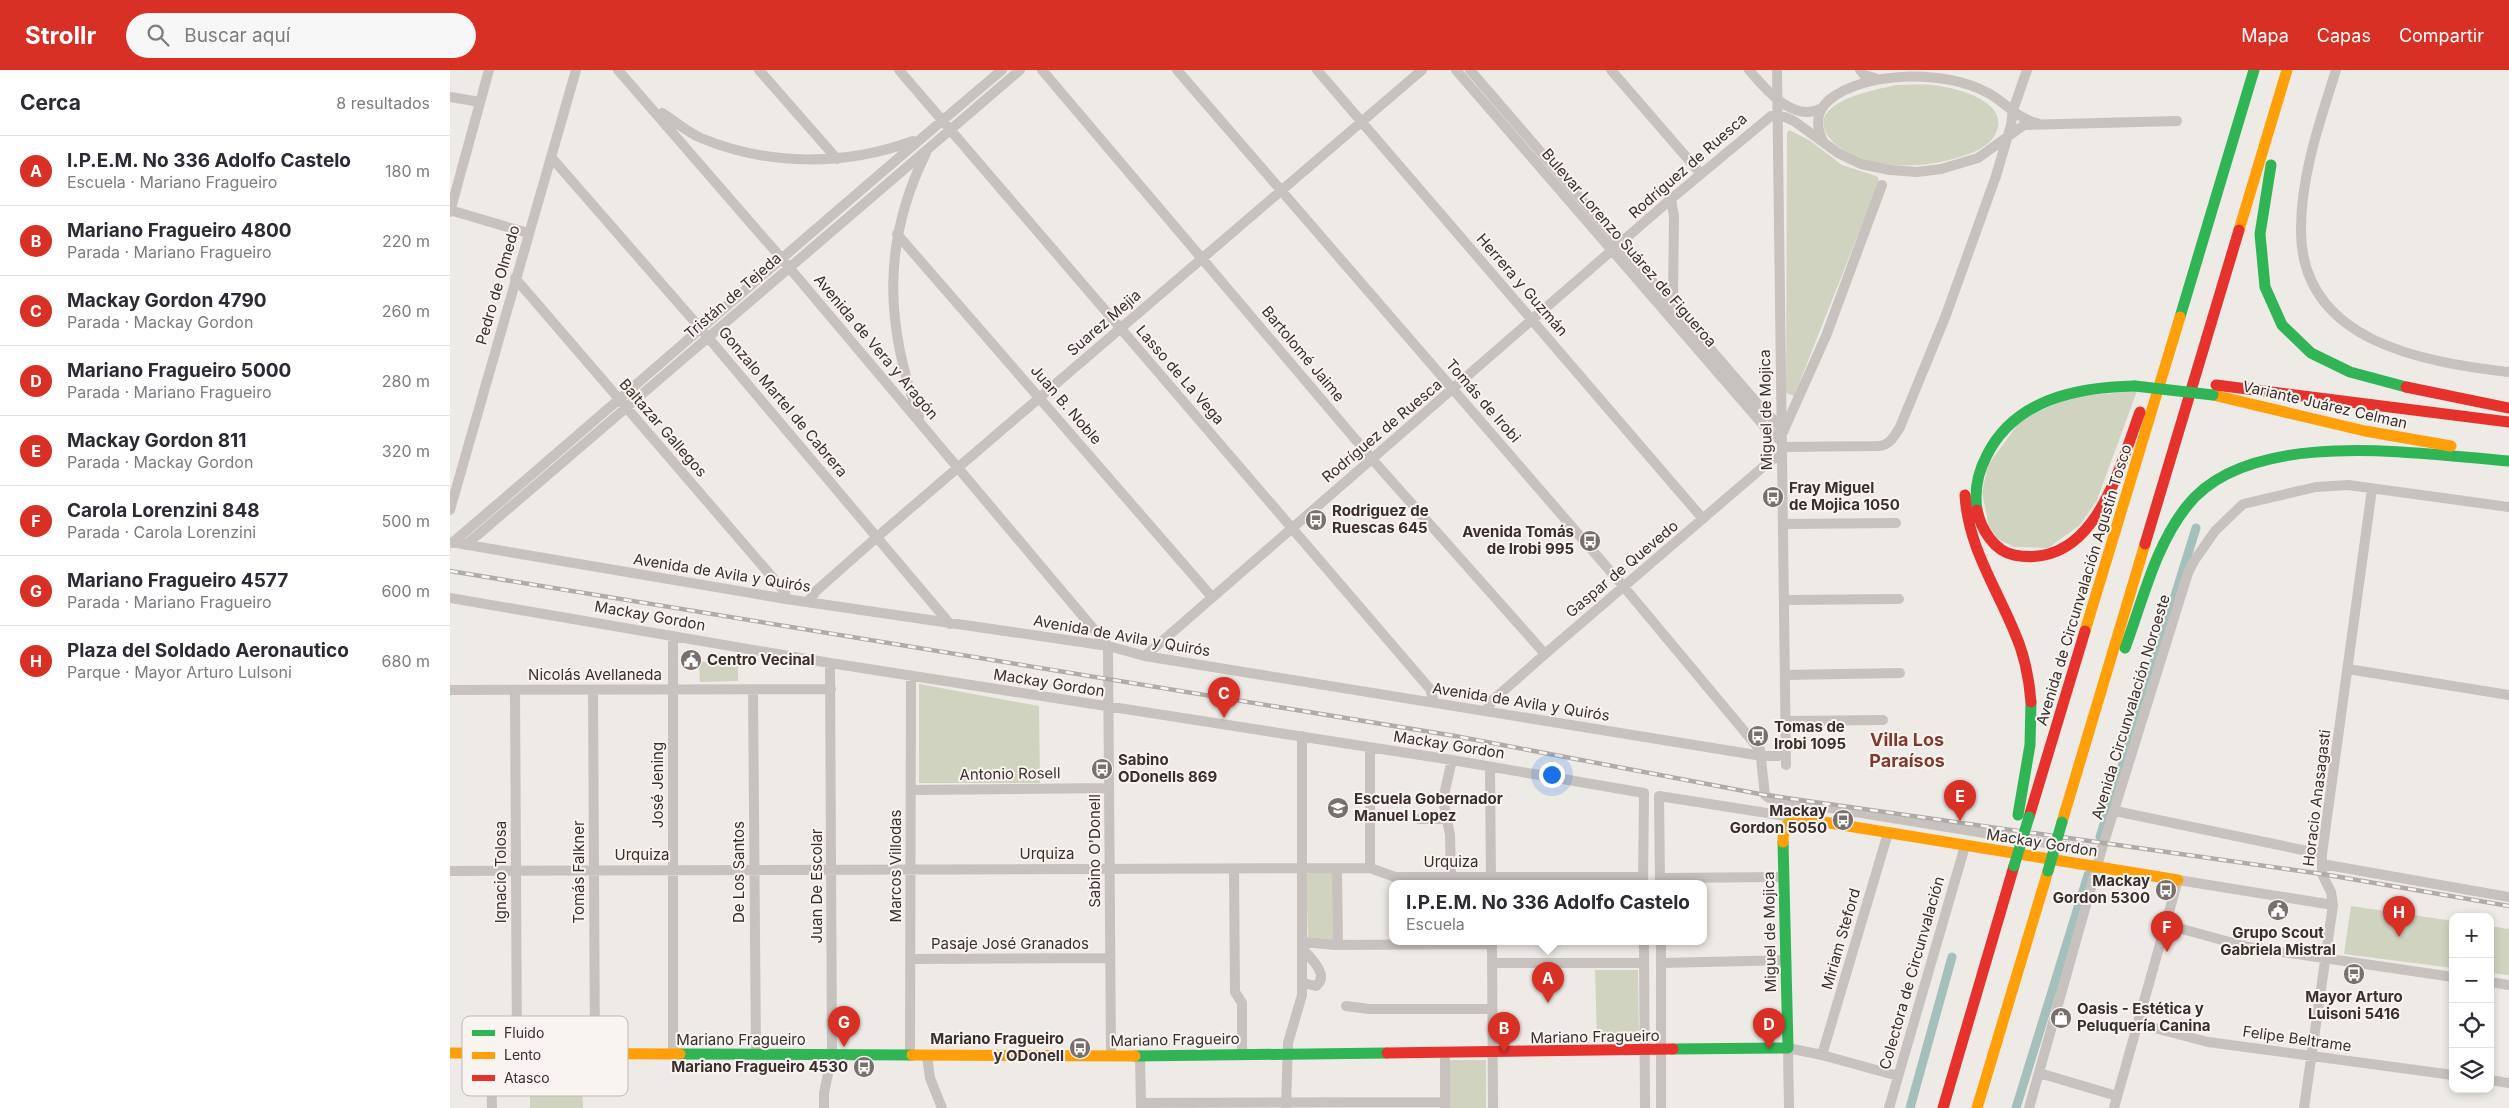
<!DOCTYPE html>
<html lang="es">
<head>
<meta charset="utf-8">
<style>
  :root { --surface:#fff; --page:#f7f7f7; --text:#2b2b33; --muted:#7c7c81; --line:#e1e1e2; --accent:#d93025 }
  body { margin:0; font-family:Inter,sans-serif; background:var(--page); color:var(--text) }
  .controls { position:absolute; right:15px; bottom:15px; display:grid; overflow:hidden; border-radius:10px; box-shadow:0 2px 8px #0003 }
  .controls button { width:45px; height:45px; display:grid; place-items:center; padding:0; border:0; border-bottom:1px solid var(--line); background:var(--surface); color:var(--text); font:25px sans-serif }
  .you { position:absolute; left:1101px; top:704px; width:18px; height:18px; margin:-12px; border:4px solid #fff; border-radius:50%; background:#1a73e8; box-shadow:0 0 0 8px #1a73e833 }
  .badge { display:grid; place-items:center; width:32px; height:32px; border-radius:50%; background:var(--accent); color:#fff; font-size:16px; font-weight:700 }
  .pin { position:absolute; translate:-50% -41px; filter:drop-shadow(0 1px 2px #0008) }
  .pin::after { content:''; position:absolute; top:26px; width:18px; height:15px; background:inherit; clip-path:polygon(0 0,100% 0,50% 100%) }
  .popup { position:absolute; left:939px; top:810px; width:318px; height:65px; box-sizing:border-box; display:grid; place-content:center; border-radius:10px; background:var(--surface); filter:drop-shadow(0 1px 4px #0005); font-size:16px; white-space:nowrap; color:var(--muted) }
  .popup b { font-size:19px; color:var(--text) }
  .popup::after { content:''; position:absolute; left:50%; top:100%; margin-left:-10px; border:10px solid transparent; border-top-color:var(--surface) }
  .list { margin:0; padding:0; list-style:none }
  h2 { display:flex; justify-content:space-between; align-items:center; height:65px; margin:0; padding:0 20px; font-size:21px }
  h2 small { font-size:16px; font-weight:400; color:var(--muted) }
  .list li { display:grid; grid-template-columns:32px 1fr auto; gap:15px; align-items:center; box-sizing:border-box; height:70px; padding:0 20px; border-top:1px solid var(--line) }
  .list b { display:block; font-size:19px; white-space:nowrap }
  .list p { margin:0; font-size:16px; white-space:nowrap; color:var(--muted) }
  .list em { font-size:16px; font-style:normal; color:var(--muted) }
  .icon { flex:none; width:28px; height:28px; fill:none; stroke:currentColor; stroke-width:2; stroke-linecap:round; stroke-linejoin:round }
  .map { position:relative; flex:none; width:2059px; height:1038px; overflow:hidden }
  header { display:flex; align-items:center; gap:30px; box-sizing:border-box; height:70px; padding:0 25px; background:var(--accent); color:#fff }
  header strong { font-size:24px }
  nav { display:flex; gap:28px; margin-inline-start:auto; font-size:18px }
  .search { width:350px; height:45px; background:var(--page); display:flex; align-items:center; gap:12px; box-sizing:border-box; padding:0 18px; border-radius:28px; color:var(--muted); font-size:19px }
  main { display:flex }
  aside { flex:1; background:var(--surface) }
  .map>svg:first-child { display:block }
  .green { fill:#d1d3c1 }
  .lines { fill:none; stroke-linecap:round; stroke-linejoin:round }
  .canal { stroke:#a4bfbc; stroke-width:9 }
  .street { stroke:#c8c2be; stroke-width:10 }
  .fast { stroke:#30b455; stroke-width:11 }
  .slow { stroke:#ff9f0a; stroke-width:11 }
  .jam { stroke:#e5322d; stroke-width:11 }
  .rail-casing { stroke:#afaba9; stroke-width:4.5 }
  .rail { stroke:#f9f4ef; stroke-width:2.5; stroke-dasharray:8; stroke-linecap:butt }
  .fast-bridge { stroke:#30b455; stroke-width:11 }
  .labels { text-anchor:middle; stroke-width:4; stroke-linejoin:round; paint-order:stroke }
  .street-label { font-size:15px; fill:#392f2c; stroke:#f9f4ef }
  .poi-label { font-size:15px; font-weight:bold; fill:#392f2c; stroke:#f9f4ef; text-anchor:start }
  .quarter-label { font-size:18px; font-weight:bold; fill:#81392d; stroke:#f9f4ef }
  .key { fill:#f9f4ef; stroke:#bfb9b4; stroke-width:1 }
  .key-label { font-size:14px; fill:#392f2c }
</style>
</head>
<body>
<header>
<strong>Strollr</strong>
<div class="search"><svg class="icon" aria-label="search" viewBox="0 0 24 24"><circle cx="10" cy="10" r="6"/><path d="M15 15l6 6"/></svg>Buscar aquí</div>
<nav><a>Mapa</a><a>Capas</a><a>Compartir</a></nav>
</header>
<main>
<aside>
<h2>Cerca<small>8 resultados</small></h2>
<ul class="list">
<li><span class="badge">A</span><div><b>I.P.E.M. No 336 Adolfo Castelo</b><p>Escuela · Mariano Fragueiro</p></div><em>180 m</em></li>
<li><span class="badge">B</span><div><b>Mariano Fragueiro 4800</b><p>Parada · Mariano Fragueiro</p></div><em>220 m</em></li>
<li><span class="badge">C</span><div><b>Mackay Gordon 4790</b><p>Parada · Mackay Gordon</p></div><em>260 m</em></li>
<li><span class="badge">D</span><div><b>Mariano Fragueiro 5000</b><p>Parada · Mariano Fragueiro</p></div><em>280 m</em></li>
<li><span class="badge">E</span><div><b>Mackay Gordon 811</b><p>Parada · Mackay Gordon</p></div><em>320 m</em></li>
<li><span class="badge">F</span><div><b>Carola Lorenzini 848</b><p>Parada · Carola Lorenzini</p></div><em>500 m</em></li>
<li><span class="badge">G</span><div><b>Mariano Fragueiro 4577</b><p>Parada · Mariano Fragueiro</p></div><em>600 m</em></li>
<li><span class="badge">H</span><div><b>Plaza del Soldado Aeronautico</b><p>Parque · Mayor Arturo Lulsoni</p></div><em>680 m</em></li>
</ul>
</aside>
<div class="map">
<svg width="2059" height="1038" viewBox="0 0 2059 1038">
  <rect width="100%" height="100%" fill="#eeeae6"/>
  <path class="green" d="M1447 15C1458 15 1470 14 1482 15 1504 17 1563 31 1545 65 1538 78 1522 83 1510 87 1479 97 1435 100 1405 86 1394 81 1382 74 1376 63 1359 31 1428 19 1447 15Z
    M1339 60 1359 70 1392 95 1423 105 1428 107 1429 112 1344 326 1336 323 1337 63Z
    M1687 321 1647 430 1630 455 1598 478 1564 477 1548 469 1539 457 1532 422 1538 395 1571 350 1620 327Z
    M288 591V611L250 612 249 592Z
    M469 614 589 636 590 713H469Z
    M860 801 884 802V871L858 868 856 806Z
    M1901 836 2003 851V898L1894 884Z
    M2040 856 2059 859V905L2040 903Z
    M1145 900H1188L1189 968H1147Z
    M999 990H1036V1038H999Z
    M80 1010H132L133 1038H80Z"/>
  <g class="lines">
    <path class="canal" d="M1650 767 1746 458
      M1460 1038 1502 887
      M1566 1038 1638 805"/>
    <path class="street" d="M168 0 332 189 658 576
      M309 0 387 89
      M449 0 980 619 984 632
      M592 0 922 389 1095 584
      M727 0 1174 517 1310 680 1315 725 1319 728 1651 782
      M867 0 1253 449
      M1006 0 1314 356 1332 372
      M1020 0 1313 340 1331 357
      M1161 0 1251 104
      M1299 0C1315 19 1344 54 1372 38
      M1327 0 1336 695
      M1410 0 1414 5 1425 8
      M1886 0C1870 51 1851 105 1851 159 1850 272 1973 292 2059 302
      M0 27 30 32
      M212 43C225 51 237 62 251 68 318 96 395 96 463 71
      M1373 71C1365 55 1366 42 1379 30 1416 0 1497 0 1538 23 1554 31 1569 50 1587 53
      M101 87 251 259 500 554
      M0 140 78 163
      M0 142 39 0
      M447 164 762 527
      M65 208 335 522 336 529
      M1219 234 1223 227 1224 146 1221 129
      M469 347C435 255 432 172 476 83
      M1333 362 1376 266 1432 115
      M1332 377 1429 376C1440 375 1445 365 1450 357L1496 245 1546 106 1561 55 1563 40 1577 0
      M0 440 126 0
      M1333 454 1446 453
      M0 472 336 529 658 576 695 586 1312 686H1328L1336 679
      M2 473C186 316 367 156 552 0
      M16 475 570 0
      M0 528 380 593 1002 690 1194 723 1193 814
      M1334 530 1449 529
      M358 532 366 521 427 467 972 0
      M223 566V985
      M658 576 661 986
      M695 586 1221 129 1321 46 1335 47 1344 51 1388 83 1411 94 1440 100 1467 102 1491 99 1528 88 1574 55 1727 51
      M1898 599 2059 625
      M1335 605 1450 603
      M0 620 381 619
      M65 620 67 984
      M143 620 145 985
      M303 620 306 985
      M1036 641 1043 630 1095 584 1320 391 1332 384
      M1335 651 1433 650
      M1040 697 1041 814
      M461 720 659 718
      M1665 741 1872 784
      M969 749H998
      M1872 794 2059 827
      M920 798V678
      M784 799 785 922 792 933V984
      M887 799 888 875
      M0 801 920 798 945 807H1193
      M1001 807 1000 765 993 729 1002 690
      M1210 808 1334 807
      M1210 814 1209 726 1330 745 1342 749
      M1717 855 1798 877 2003 907
      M853 872 885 875 1042 874
      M1042 872 1043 1038
      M1194 872 1195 1038
      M1211 872V1038
      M461 889 660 888
      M1042 893H1194
      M1211 893 1336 890
      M2040 912 2059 915
      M853 913 866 916C880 905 861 889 853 879
      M896 936 919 939H1042
      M1689 954 1758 972 2003 1005
      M41 983 42 1038
      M995 983V1037
      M690 985 691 1038
      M1372 985 1438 763
      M460 986 461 606
      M477 986 480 1008 492 1038
      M1589 1003 1667 1026
      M2040 1010 2059 1013
      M691 1033 995 1032
      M374 1038V1023L382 985 380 593
      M836 1038 838 973 852 925V666
      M1339 1038 1338 978 1372 985 1448 1006
      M1439 1038 1515 776
      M1579 1038 1651 782 1738 503 1744 491 1765 461 1793 434 1866 417 1898 415 2059 437
      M1664 1038 1728 810 1883 835
      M1854 1038 1883 835 1881 822 1872 804V784L1922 419"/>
    <path class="fast" d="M1821 95 1810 164 1815 217 1832 255 1861 283 1900 302 1956 317
      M1730 247 1804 0
      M1527 440C1524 421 1528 402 1537 385 1565 329 1628 317 1685 316
      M1675 578C1693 530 1705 476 1737 436 1799 356 1969 384 2059 391
      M1568 745 1580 675 1581 632
      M1223 979 1338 978 1333 772
      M230 984 462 985
      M685 986 937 983"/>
    <path class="slow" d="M1789 160 1837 0
      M1763 325 1915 361 2001 376
      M1635 561 1730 247
      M1612 752 1695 474
      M1333 772C1333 759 1336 751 1349 748L1728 810
      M0 983 230 984
      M462 985 685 986
      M1527 1038 1598 801"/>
    <path class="jam" d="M1766 315 2059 352
      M1956 317 2059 338
      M1515 425C1518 476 1545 515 1564 561 1574 583 1579 607 1581 632
      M1527 440C1531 459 1544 481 1564 485 1645 501 1669 398 1690 342
      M1695 474 1789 160
      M1579 747 1635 561
      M937 983 1223 979
      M1493 1038 1564 796"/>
    <g class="rail-casing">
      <path id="rail" d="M0 501 1005 666 1315 725 1872 804 2059 836"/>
    </g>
    <use href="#rail" class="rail"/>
    <path class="fast-bridge" d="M1685 316 1763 325
      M1564 796 1579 747
      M1598 801 1612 752"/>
  </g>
  <defs>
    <g id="bus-disc" transform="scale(1.125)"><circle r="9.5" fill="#78706d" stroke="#f9f4ef"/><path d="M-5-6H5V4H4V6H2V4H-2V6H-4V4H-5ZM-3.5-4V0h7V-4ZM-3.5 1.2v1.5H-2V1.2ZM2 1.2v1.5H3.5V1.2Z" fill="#fff"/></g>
    <g id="civic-disc" transform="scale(1.125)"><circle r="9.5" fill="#78706d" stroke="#f9f4ef"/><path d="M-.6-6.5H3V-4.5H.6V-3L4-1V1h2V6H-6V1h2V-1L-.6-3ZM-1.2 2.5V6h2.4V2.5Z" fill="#fff"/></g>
    <g id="school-disc" transform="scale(1.125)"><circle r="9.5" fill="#78706d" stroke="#f9f4ef"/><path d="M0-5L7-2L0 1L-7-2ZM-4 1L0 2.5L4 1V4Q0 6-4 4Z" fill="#fff"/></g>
    <g id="shop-disc" transform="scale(1.125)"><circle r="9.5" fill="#78706d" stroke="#f9f4ef"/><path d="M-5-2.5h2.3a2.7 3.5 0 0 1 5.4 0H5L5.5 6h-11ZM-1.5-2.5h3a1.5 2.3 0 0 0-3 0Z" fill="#fff"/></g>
  </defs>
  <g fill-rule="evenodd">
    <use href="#bus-disc" x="1323" y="427"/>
    <use href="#bus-disc" x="866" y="450"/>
    <use href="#bus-disc" x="1140" y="471"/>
    <use href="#civic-disc" x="241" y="590"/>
    <use href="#bus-disc" x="1308" y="666"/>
    <use href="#bus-disc" x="652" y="699"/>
    <use href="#school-disc" x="888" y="738"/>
    <use href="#bus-disc" x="1393" y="750"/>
    <use href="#bus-disc" x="1716" y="820"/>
    <use href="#civic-disc" x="1828" y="840"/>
    <use href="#bus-disc" x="1904" y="904"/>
    <use href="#shop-disc" x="1611" y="948"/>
    <use href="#bus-disc" x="630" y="978"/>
    <use href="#bus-disc" x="414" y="997"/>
  </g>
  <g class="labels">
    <g class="street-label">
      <text transform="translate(1238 96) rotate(-41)" y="5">Rodríguez de Ruesca</text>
      <text transform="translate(1179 178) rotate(49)" y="5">Bulevar Lorenzo Suárez de Figueroa</text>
      <text transform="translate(48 215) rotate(-74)" y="5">Pedro de Olmedo</text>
      <text transform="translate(1072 215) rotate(49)" y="5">Herrera y Guzmán</text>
      <text transform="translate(283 226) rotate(-41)" y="5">Tristán de Tejeda</text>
      <text transform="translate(654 253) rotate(-41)" y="5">Suarez Mejia</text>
      <text transform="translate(426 277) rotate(50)" y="5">Avenida de Vera y Aragón</text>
      <text transform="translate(853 284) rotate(50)" y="5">Bartolomé Jaime</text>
      <text transform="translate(730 305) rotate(49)" y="5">Lasso de La Vega</text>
      <text transform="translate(1033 331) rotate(49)" y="5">Tomás de Irobi</text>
      <text transform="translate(333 332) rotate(50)" y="5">Gonzalo Martel de Cabrera</text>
      <text transform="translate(616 335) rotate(49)" y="5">Juan B. Noble</text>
      <text transform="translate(1875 335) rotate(13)" y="5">Variante Juárez Celman</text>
      <text transform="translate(1316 340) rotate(-91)" y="5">Miguel de Mojica</text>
      <text transform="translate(213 358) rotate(49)" y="5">Baltazar Gallegos</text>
      <text transform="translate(932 361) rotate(-40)" y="5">Rodríguez de Ruesca</text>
      <text transform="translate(1172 499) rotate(-40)" y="5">Gaspar de Quevedo</text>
      <text transform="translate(272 503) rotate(9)" y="5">Avenida de Avila y Quirós</text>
      <text transform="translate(1634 515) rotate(-73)" y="5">Avenida de Circunvalación Agustín Tosco</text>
      <text transform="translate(200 546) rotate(10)" y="5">Mackay Gordon</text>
      <text transform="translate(672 566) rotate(10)" y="5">Avenida de Avila y Quirós</text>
      <text x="145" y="610">Nicolás Avellaneda</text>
      <text transform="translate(599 613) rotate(9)" y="5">Mackay Gordon</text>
      <text transform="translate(1071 632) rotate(9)" y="5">Avenida de Avila y Quirós</text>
      <text transform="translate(1681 637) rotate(-73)" y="5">Avenida Circunvalación Noroeste</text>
      <text transform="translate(999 675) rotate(9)" y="5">Mackay Gordon</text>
      <text transform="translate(560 704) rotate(-1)" y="5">Antonio Rosell</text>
      <text transform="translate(208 715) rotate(-90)" y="5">José Jening</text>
      <text transform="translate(1867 728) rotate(-83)" y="5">Horacio Anasagasti</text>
      <text transform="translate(1592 773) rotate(9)" y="5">Mackay Gordon</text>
      <text transform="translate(645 781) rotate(-90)" y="5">Sabino O'Donell</text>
      <text x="597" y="789">Urquiza</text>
      <text x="192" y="790">Urquiza</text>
      <text x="1001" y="797">Urquiza</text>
      <text transform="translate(446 796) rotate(-90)" y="5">Marcos Villodas</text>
      <text transform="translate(51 802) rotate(-90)" y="5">Ignacio Tolosa</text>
      <text transform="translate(129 802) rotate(-90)" y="5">Tomás Falkner</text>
      <text transform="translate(289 802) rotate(-90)" y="5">De Los Santos</text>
      <text transform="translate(367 816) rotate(-90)" y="5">Juan De Escolar</text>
      <text transform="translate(1320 862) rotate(-91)" y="5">Miguel de Mojica</text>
      <text transform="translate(1391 869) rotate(-74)" y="5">Miriam Steford</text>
      <text x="560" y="879">Pasaje José Granados</text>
      <text transform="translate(1462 903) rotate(-74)" y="5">Colectora de Circunvalación</text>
      <text transform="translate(1145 967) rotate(-1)" y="5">Mariano Fragueiro</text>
      <text transform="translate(1847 969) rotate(8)" y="5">Felipe Beltrame</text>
      <text x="291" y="975">Mariano Fragueiro</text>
      <text transform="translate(725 970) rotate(-1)" y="5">Mariano Fragueiro</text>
    </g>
    <g class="poi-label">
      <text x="1339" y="423">Fray Miguel<tspan x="1339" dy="17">de Mojica 1050</tspan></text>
      <text x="882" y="446">Rodriguez de<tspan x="882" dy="17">Ruescas 645</tspan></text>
      <text x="1124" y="467" text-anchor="end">Avenida Tomás<tspan x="1124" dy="17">de Irobi 995</tspan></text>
      <text x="257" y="595">Centro Vecinal</text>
      <text x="1324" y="662">Tomas de<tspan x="1324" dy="17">Irobi 1095</tspan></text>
      <text x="668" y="695">Sabino<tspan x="668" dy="17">ODonells 869</tspan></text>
      <text x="904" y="734">Escuela Gobernador<tspan x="904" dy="17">Manuel Lopez</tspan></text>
      <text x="1377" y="746" text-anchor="end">Mackay<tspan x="1377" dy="17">Gordon 5050</tspan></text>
      <text x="1700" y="816" text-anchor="end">Mackay<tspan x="1700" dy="17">Gordon 5300</tspan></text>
      <text x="1828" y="868" text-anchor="middle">Grupo Scout<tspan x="1828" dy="17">Gabriela Mistral</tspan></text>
      <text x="1904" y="932" text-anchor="middle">Mayor Arturo<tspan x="1904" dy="17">Luisoni 5416</tspan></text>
      <text x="1627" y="944">Oasis - Estética y<tspan x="1627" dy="17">Peluquería Canina</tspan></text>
      <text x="614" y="974" text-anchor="end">Mariano Fragueiro<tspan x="614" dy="17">y ODonell</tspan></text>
      <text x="398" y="1002" text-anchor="end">Mariano Fragueiro 4530</text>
    </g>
    <g class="quarter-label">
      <text x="1457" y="676">Villa Los<tspan x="1457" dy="21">Paraísos</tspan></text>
    </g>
  </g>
  <rect x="12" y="946" width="166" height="80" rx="8" class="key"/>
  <rect x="22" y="960" width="23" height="6" fill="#30b455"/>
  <rect x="22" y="982" width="23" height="7" fill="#ff9f0a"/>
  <rect x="22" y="1005" width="23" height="6" fill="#e5322d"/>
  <g class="key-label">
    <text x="54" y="968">Fluido</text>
    <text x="54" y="990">Lento</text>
    <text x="54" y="1013">Atasco</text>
  </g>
</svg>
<div class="controls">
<button>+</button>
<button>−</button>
<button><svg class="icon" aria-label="locate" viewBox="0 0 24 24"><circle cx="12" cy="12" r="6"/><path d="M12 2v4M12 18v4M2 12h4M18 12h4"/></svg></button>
<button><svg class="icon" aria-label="layers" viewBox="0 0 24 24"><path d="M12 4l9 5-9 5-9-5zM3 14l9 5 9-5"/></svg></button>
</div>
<div class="you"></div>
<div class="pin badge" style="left:1098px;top:933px">A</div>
<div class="popup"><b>I.P.E.M. No 336 Adolfo Castelo</b>Escuela</div>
<div class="pin badge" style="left:1054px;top:983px">B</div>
<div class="pin badge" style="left:774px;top:648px">C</div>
<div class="pin badge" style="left:1319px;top:979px">D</div>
<div class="pin badge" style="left:1510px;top:751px">E</div>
<div class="pin badge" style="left:1717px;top:882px">F</div>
<div class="pin badge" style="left:394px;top:977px">G</div>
<div class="pin badge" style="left:1949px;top:867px">H</div>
</div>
</main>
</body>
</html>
